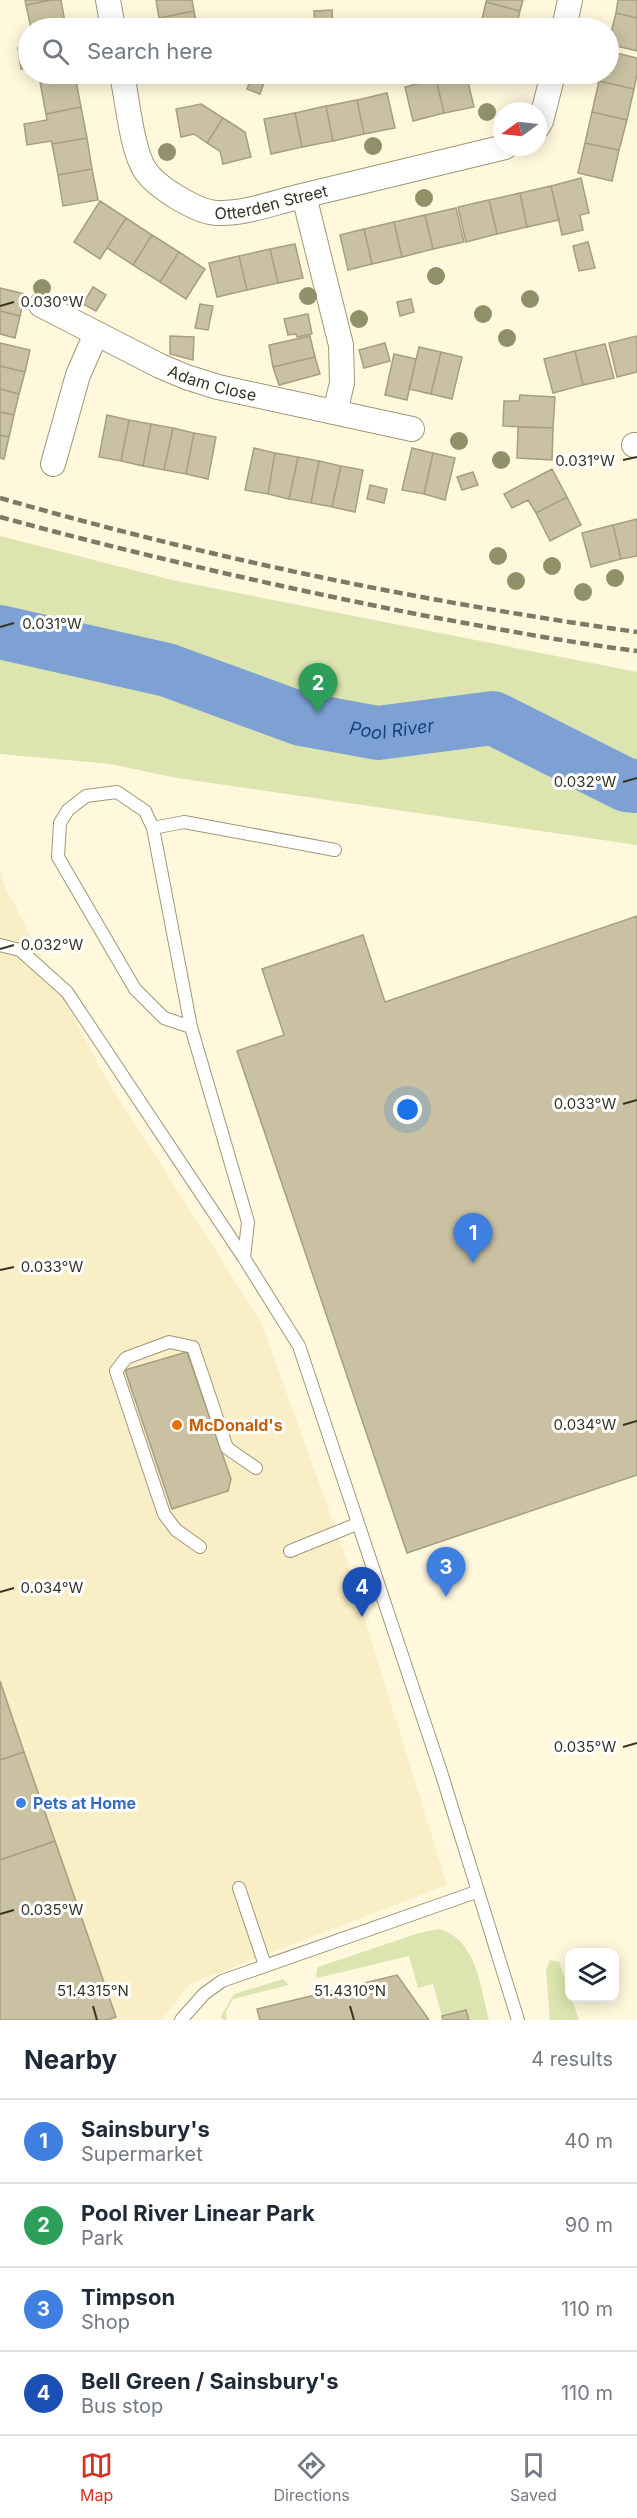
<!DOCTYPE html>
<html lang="en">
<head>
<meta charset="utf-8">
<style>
  :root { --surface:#fff; --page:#f6f6f7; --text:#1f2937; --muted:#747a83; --line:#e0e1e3; --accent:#d93025 }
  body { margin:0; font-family:Inter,sans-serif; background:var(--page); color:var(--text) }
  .controls { position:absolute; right:18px; bottom:18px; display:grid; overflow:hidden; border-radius:12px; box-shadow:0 3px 15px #0003 }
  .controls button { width:54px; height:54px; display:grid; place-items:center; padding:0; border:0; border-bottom:2px solid var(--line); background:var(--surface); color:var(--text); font:30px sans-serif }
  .compass { position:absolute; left:493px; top:102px; width:54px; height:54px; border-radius:50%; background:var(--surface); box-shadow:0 3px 15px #0003; rotate:255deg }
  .you { position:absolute; left:408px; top:1110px; width:21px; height:21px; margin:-15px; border:4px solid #fff; border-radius:50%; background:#1a73e8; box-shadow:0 0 0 9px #1a73e833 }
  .badge { display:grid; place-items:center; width:39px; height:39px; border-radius:50%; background:var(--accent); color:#fff; font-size:20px; font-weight:700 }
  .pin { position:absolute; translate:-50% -50px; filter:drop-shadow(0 2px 3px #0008) }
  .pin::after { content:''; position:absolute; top:32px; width:21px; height:18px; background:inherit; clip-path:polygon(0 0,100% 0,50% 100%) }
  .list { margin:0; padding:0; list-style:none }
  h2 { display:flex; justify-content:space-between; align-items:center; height:78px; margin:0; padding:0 24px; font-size:26px }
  h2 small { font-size:20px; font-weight:400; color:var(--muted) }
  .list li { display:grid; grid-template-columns:39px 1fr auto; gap:18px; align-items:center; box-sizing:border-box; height:84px; padding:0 24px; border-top:2px solid var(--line) }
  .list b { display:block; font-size:22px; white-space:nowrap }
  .list p { margin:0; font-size:20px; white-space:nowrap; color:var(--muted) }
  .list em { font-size:20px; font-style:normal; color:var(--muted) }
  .icon { flex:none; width:33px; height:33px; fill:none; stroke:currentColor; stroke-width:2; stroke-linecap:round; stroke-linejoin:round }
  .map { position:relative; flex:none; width:637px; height:2020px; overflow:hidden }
  .search { position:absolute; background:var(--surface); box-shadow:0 3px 15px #0003; left:18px; right:18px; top:18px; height:66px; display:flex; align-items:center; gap:15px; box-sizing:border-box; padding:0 21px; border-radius:33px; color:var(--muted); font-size:22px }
  .sheet { height:414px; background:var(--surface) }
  nav { display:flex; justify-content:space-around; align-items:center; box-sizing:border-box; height:84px; border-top:2px solid var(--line); background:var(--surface); font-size:16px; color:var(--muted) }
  nav a { display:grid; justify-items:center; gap:3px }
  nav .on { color:var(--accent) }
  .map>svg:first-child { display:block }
  .built { fill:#f9eec5 }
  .green { fill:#dce5af }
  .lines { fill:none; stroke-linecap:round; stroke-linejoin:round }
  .river { stroke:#7ea1d4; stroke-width:54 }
  .building { fill:#c9c1a1; stroke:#a79e80; stroke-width:1.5 }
  .service-casing { stroke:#a09778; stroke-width:14 }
  .minor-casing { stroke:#a09778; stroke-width:26 }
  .service { stroke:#fff; stroke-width:12 }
  .minor { stroke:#fff; stroke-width:24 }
  .rail { stroke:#7e7967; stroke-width:4.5; stroke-dasharray:9 4.5; stroke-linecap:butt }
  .tree { fill:#909069 }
  .ticks { fill:none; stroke:#363326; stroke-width:2 }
  .food-dot { fill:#e8710a; stroke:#fff; stroke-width:2 }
  .shop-dot { fill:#3f7fe0; stroke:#fff; stroke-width:2 }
  .labels { text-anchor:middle; stroke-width:6; stroke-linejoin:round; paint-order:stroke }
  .street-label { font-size:16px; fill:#363326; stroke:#fff }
  .food-label { font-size:16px; font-weight:bold; fill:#c56008; stroke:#fff; text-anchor:start }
  .shop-label { font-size:16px; font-weight:bold; fill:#366cbe; stroke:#fff; text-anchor:start }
  .water-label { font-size:18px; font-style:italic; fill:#15427f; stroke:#fff }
  .ticks-label { font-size:15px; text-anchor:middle; fill:#363326; stroke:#fff; stroke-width:6; stroke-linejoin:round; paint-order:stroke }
</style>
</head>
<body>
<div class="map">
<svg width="637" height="2020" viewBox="0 0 637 2020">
  <rect width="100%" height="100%" fill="#fff8dd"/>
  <path class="built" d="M0 869 5 887 107 1080 261 1322 345 1555 447 1885 190 1984 162 2020H0Z"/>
  <path class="green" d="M0 536 172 580 637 672V845L177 778 110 764 0 754Z
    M439 1929C477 1939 480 1987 489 2020H469L466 2010 442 2016 433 1984 418 1988 409 1956 317 1978 316 1973 318 1967 419 1933Z
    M550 1960 559 1962 579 2020H550L546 1970Z
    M283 1979 289 1985 233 1999 226 2012 227 2020H223L221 2016 234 1994Z"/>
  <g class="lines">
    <path class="river" id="s1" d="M0 632 167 670 301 719 378 733 493 718 626 785 637 786"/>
  </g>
  <path class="building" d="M25 0H51L26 5Z
    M51 0H61L66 28H31L26 5Z
    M156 0H192L194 11 159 18Z
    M487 0H523L520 11 486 2Z
    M618 0H637V18L616 13Z
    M486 2 520 11 516 28H480Z
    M332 10 333 28H315L314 11Z
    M194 11 197 28H161L159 18Z
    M616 13 637 18V51L608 44Z
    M28 46V68L21 69 18 48Z
    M608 51 637 58V75L634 89 599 81 601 74H608Z
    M170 74H205L171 80Z
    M460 74H466L474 107 444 113 436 79Z
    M75 76 81 107 46 114 40 82Z
    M252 76 265 80 260 94 247 89Z
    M436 79 444 113 413 121 405 87Z
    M599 81 634 89 627 120 592 112Z
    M387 93 395 128 364 134 357 100Z
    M357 100 364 134 333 141 326 106Z
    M201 104 223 118 207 143 194 134 181 137 176 109Z
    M326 106 333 141 302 147 295 113Z
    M81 107 87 138 52 144 51 141 27 145 24 124 47 120 46 114Z
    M592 112 627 120 619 150 585 143Z
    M295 113 302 147 271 154 264 119Z
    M223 118 245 132 251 157 223 164 220 151 207 143Z
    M87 138 92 169 58 175 52 144Z
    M585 143 619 150 612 181 578 173Z
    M92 169 98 200 63 206 58 175Z
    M581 178 589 213 580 215 583 230 562 235 551 186Z
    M551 186 559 220 527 227 520 193Z
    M520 193 527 227 497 234 489 200Z
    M489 200 497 234 466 242 458 207Z
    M100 201 126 218 100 259 74 242Z
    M456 208 464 242 433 249 425 215Z
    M425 215 433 249 402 257 394 222Z
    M126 218 152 235 133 265 107 248Z
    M394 222 402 257 372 264 364 229Z
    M364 229 372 264 348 270 340 235Z
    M152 235 179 252 160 282 133 265Z
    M588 242 595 268 579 271 573 246Z
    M295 244 303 278 278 283 270 249Z
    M270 249 278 283 247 290 239 256Z
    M179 252 205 269 186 299 160 282Z
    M239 256 247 290 217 297 209 263Z
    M93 287 106 295 96 311 83 304Z
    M0 288 25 294 20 316 0 311Z
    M411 299 414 312 400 316 397 302Z
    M200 304 213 306 208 330 195 328Z
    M0 311 20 316 15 338 0 334Z
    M308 314 312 334 297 337 296 334 288 335 284 319Z
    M170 336 194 337 193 360 170 354Z
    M310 336 315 357 273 367 269 345Z
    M637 336V372L617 377 609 343Z
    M0 343 30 350 25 372 0 366Z
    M385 343 390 361 364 368 359 350Z
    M605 344 614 378 583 385 575 351Z
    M419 347 441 352 431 394 409 389Z
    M575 351 583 385 553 393 544 359Z
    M441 352 462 357 452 399 431 394Z
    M394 354 416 359 407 400 385 395Z
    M315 357 320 374 279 385 273 367Z
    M0 366 25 372 19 394 0 389Z
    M0 389 19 394 14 415 0 412Z
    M520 395 555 397 553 428 503 426 504 401H519Z
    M0 412 14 415 9 437 0 435Z
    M107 415 129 420 121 461 99 457Z
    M129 420 151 424 143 466 121 461Z
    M151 424 173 428 164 470 143 466Z
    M518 427 553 428 552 460 517 458Z
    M173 428 194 433 186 474 164 470Z
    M194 433 216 437 208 479 186 474Z
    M0 435 9 437 4 459 0 458Z
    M254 448 275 453 268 494 245 490Z
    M412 448 433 453 424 494 402 490Z
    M275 453 298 457 289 499 268 494Z
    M433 453 455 458 445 500 424 494Z
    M298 457 319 461 311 503 289 499Z
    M319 461 341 466 332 507 311 503Z
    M341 466 363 470 355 512 332 507Z
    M552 469 567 497 536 513 528 500 512 508 504 494Z
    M473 472 478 485 462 490 457 477Z
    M370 485 387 489 384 503 367 499Z
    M567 497 581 525 550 541 536 513Z
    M637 519V556L621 559 613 525Z
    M613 525 621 559 591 567 582 533Z
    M637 916V1475L407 1553 237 1051 284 1035 262 969 363 935 385 1002Z
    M187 1352 231 1479 228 1491 172 1509 125 1370Z
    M0 1681 24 1752 0 1760Z
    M24 1752 55 1841 0 1860V1760Z
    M55 1841 116 2017 107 2020H0V1860Z
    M397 1975 429 2020H260L257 2009Z
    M466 2010 469 2020H443L442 2016Z"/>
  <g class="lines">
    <g class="service-casing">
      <path id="service" d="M153 828 184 822 335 850
        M0 945 20 950 67 992 244 1258
        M191 1027 164 1018 135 989 58 857 60 823 68 810 86 796 117 792 145 811 153 828 191 1027 248 1222 244 1258 299 1346 441 1772 518 2020
        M200 1547 176 1530 164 1514 116 1371 126 1358 169 1342 193 1347 227 1448 256 1468
        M290 1551 357 1524
        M239 1888 265 1965
        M181 2020 204 1994 222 1981 476 1892"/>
    </g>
    <g class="minor-casing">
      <g id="minor">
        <path d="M108 0 113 28"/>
        <path d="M564 28 570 0"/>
        <path id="s2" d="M122 74C127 98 132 151 145 170 156 187 198 213 218 213 244 214 273 203 298 197 367 181 436 164 505 147"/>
        <path d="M538 126 541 121 553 74"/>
        <path d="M304 196 341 345 342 383 335 412"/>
        <path id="s3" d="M41 305 160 366 186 377 218 387 412 429"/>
        <path d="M634 445H637"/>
        <path d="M53 464 78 375 96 334"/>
      </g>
    </g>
    <use href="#service" class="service"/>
    <use href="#minor" class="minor"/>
    <path class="rail" d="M0 498C208 558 423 602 637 632
      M0 517C139 555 280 587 421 615 493 628 565 642 637 651"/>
  </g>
  <g class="tree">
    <circle cx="487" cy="112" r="9"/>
    <circle cx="373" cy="146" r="9"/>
    <circle cx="167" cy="152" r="9"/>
    <circle cx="424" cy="198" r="9"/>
    <circle cx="436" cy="276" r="9"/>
    <circle cx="42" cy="288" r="9"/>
    <circle cx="308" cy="296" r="9"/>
    <circle cx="530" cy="299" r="9"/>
    <circle cx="483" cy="314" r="9"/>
    <circle cx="359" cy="319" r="9"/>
    <circle cx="507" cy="338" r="9"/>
    <circle cx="459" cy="441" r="9"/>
    <circle cx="501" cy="460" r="9"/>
    <circle cx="498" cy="556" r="9"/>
    <circle cx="552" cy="566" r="9"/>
    <circle cx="615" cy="578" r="9"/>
    <circle cx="516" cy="581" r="9"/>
    <circle cx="583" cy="592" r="9"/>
  </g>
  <path class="ticks" d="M0 306 14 302M623 460 637 457M0 627 14 623M623 782 637 778M0 949 14 945M623 1104 637 1100M0 1270 14 1267M623 1425 637 1421M0 1592 14 1588M623 1747 637 1743M0 1914 14 1910M93 2006 97 2020M350 2006 354 2020"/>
  <circle class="food-dot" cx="177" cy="1425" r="6"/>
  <circle class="shop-dot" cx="21" cy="1803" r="6"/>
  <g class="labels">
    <g class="street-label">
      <text dy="6" stroke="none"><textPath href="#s2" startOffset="240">Otterden Street</textPath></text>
      <text dy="6" stroke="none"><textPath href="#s3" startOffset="189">Adam Close</textPath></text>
    </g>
    <g class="food-label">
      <text x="189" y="1431">McDonald's</text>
    </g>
    <g class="shop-label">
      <text x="33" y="1809">Pets at Home</text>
    </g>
    <g class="water-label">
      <text dy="6" stroke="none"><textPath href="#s1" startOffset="406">Pool River</textPath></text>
    </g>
  </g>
  <g class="ticks-label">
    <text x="52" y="307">0.030°W</text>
    <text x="585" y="466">0.031°W</text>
    <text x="52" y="629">0.031°W</text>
    <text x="585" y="787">0.032°W</text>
    <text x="52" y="950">0.032°W</text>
    <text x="585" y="1109">0.033°W</text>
    <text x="52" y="1272">0.033°W</text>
    <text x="585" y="1430">0.034°W</text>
    <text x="52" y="1593">0.034°W</text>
    <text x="585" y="1752">0.035°W</text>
    <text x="52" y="1915">0.035°W</text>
    <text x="93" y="1996">51.4315°N</text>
    <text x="350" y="1996">51.4310°N</text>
  </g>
</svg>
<div class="controls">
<button><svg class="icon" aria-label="layers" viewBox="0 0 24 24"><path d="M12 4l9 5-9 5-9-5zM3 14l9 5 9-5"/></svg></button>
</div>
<svg class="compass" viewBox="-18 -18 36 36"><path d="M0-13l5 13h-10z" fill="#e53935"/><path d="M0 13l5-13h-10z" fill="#747a83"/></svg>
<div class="you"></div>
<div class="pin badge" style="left:473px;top:1263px;background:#3f7fe0">1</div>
<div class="pin badge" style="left:318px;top:713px;background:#2e9e5b">2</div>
<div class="pin badge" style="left:446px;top:1597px;background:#3f7fe0">3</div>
<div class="pin badge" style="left:362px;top:1617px;background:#1a4fb4">4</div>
<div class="search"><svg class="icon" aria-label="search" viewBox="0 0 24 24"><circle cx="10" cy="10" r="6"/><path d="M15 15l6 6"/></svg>Search here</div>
</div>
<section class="sheet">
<h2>Nearby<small>4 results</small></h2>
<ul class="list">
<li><span class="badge" style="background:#3f7fe0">1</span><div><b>Sainsbury's</b><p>Supermarket</p></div><em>40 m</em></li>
<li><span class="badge" style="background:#2e9e5b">2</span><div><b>Pool River Linear Park</b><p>Park</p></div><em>90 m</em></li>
<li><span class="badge" style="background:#3f7fe0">3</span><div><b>Timpson</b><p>Shop</p></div><em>110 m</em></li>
<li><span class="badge" style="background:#1a4fb4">4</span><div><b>Bell Green / Sainsbury's</b><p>Bus stop</p></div><em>110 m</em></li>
</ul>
</section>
<nav>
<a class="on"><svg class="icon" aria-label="map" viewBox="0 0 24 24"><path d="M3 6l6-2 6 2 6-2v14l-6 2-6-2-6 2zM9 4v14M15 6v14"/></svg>Map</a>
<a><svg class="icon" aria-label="directions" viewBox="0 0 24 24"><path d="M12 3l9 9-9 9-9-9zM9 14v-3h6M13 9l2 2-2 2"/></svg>Directions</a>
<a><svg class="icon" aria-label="saved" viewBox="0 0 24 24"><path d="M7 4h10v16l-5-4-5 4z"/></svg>Saved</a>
</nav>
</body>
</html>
